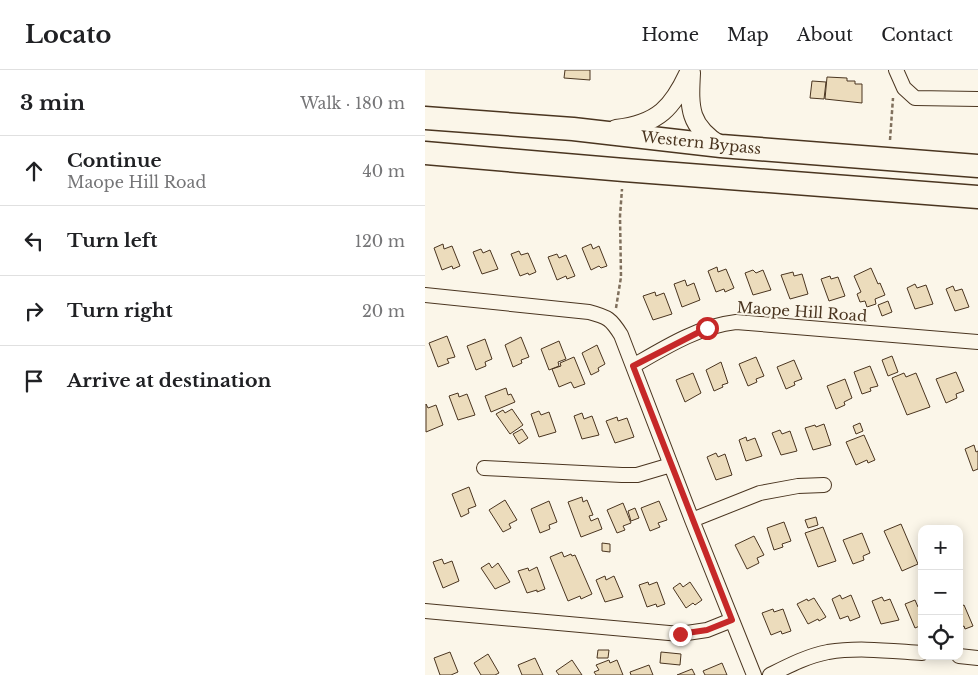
<!DOCTYPE html>
<html lang="en">
<head>
<meta charset="utf-8">
<style>
  :root { --surface:#fff; --page:#f2f2f2; --text:#202124; --muted:#757577; --line:#e0e0e0 }
  body { margin:0; font-family:"Libre Baskerville",serif; background:var(--page); color:var(--text) }
  .controls { position:absolute; right:15px; bottom:15px; display:grid; overflow:hidden; border-radius:10px; box-shadow:0 2px 12px #0003 }
  .controls button { width:45px; height:45px; display:grid; place-items:center; padding:0; border:0; border-bottom:1px solid var(--line); background:var(--surface); color:var(--text); font:25px sans-serif }
  .stop { position:absolute; width:15px; height:15px; margin:-11px; border:4px solid #c62828; border-radius:50%; background:#fff }
  .stop.end { background:#c62828; border-color:#fff; box-shadow:0 1px 5px #0008 }
  .list { margin:0; padding:0; list-style:none }
  h2 { display:flex; justify-content:space-between; align-items:center; height:65px; margin:0; padding:0 20px; font-size:21px }
  h2 small { font-size:16px; font-weight:400; color:var(--muted) }
  .list li { display:grid; grid-template-columns:32px 1fr auto; gap:15px; align-items:center; box-sizing:border-box; height:70px; padding:0 20px; border-top:1px solid var(--line) }
  .list b { display:block; font-size:19px; white-space:nowrap }
  .list p { margin:0; font-size:16px; white-space:nowrap; color:var(--muted) }
  .list em { font-size:16px; font-style:normal; color:var(--muted) }
  .icon { flex:none; width:28px; height:28px; fill:none; stroke:currentColor; stroke-width:2; stroke-linecap:round; stroke-linejoin:round }
  .map { position:relative; flex:none; width:553px; height:605px; overflow:hidden }
  header { display:flex; align-items:center; gap:30px; box-sizing:border-box; height:70px; padding:0 25px; background:var(--surface); border-bottom:1px solid var(--line) }
  header strong { font-size:24px }
  nav { display:flex; gap:28px; margin-inline-start:auto; font-size:18px }
  main { display:flex }
  aside { flex:1; background:var(--surface) }
  .map>svg:first-child { display:block }
  .building { fill:#ecdcbc; stroke:#4a3520 }
  .lines { fill:none; stroke-linecap:round; stroke-linejoin:round }
  .minor-casing { stroke:#4a3520; stroke-width:16 }
  .tertiary-casing { stroke:#4a3520; stroke-width:20 }
  .trunk-casing { stroke:#4a3520; stroke-width:25 }
  .path { stroke:#7f6f5c; stroke-width:2.5; stroke-dasharray:4 2.5; stroke-linecap:butt }
  .minor { stroke:#fbf6e9; stroke-width:14 }
  .tertiary { stroke:#fbf6e9; stroke-width:18 }
  .trunk { stroke:#fbf6e9; stroke-width:22 }
  .route { stroke:#c62828; stroke-width:6 }
  .labels { text-anchor:middle; stroke-width:4; stroke-linejoin:round; paint-order:stroke }
  .street-label { font-size:15px; fill:#4a3520; stroke:#fbf6e9 }
</style>
</head>
<body>
<header>
<strong>Locato</strong>
<nav><a>Home</a><a>Map</a><a>About</a><a>Contact</a></nav>
</header>
<main>
<aside>
<h2>3 min<small>Walk · 180 m</small></h2>
<ul class="list">
<li><svg class="icon" aria-label="ahead" viewBox="0 0 24 24"><path d="M12 20V5M6 11l6-6 6 6"/></svg><div><b>Continue</b><p>Maope Hill Road</p></div><em>40 m</em></li>
<li><svg class="icon" aria-label="left" viewBox="0 0 24 24"><path d="M17 20v-9H6M10 6l-5 5 5 5"/></svg><div><b>Turn left</b></div><em>120 m</em></li>
<li><svg class="icon" aria-label="right" viewBox="0 0 24 24"><path d="M7 20v-9h11M14 6l5 5-5 5"/></svg><div><b>Turn right</b></div><em>20 m</em></li>
<li><svg class="icon" aria-label="arrive" viewBox="0 0 24 24"><path d="M6 21V4h12l-3 4 3 4H6"/></svg><div><b>Arrive at destination</b></div></li>
</ul>
</aside>
<div class="map">
<svg width="553" height="605" viewBox="0 0 553 605">
  <rect width="100%" height="100%" fill="#fbf6e9"/>
  <path class="building" d="M140 0H165V10L139 8Z
    M402 7 422 8V11H430V14H437V33L400 29Z
    M387 11 401 12 399 29 385 28Z
    M18 174 19 179 27 176 35 196 28 199 27 196 17 200 9 178Z
    M166 174 168 179 174 176 182 196 176 198 174 196 166 200 157 178Z
    M56 179 58 183 65 180 73 199 57 204 48 182Z
    M94 181 96 185 103 183 111 202 104 205 103 203 95 206 86 184Z
    M132 184 134 188 141 185 150 206 142 209 141 206 132 210 123 187Z
    M292 197 293 202 301 199 309 218 300 222 299 219 291 222 283 201Z
    M446 198 453 214 455 213 460 225 450 229 451 234 442 237 440 231 435 232 432 224 436 222 429 206Z
    M328 200 331 203 338 200 346 220 328 225 320 203Z
    M368 202 369 206 377 204 383 224 365 229 356 205Z
    M405 206 406 209 413 207 420 226 404 231 396 209Z
    M260 210 262 216 269 213 275 230 257 237 249 214Z
    M490 214 492 218 501 215 508 234 490 239 482 218Z
    M528 216 530 221 537 219 544 237 530 241 521 219Z
    M230 222 231 226 239 223 247 244 228 250 218 226Z
    M463 231 467 242 457 246 453 235Z
    M22 266 30 287 22 289 24 293 13 297 4 273Z
    M96 267 104 287 96 290 97 293 88 297 80 275Z
    M60 269 67 289 60 292 61 296 51 300 42 276Z
    M134 271 141 289 133 292 134 296 124 300 116 279Z
    M172 275 180 294 173 298 174 301 166 305 157 283Z
    M467 286 473 302 463 306 457 290Z
    M149 287 160 314 149 318 146 312 134 317 127 299 136 296 135 293Z
    M331 287 339 306 331 309 332 312 323 316 314 294Z
    M369 290 377 309 369 312 370 315 361 319 352 297Z
    M296 292 303 313 297 315 298 317 289 321 281 300Z
    M445 296 453 316 445 318 446 321 437 324 429 302Z
    M531 302 539 321 531 324 532 328 521 333 511 309Z
    M268 303 276 323 260 332 251 310Z
    M479 303 481 307 491 303 505 337 482 345 467 308Z
    M420 309 427 328 419 332 420 335 411 339 402 316Z
    M81 318 83 325 86 324 90 332 66 342 60 326Z
    M33 323 34 327 42 324 50 345 33 350 24 326Z
    M1 334 3 338 11 335 18 355 1 362Z
    M87 339 98 355 85 364 71 344 78 340 80 343Z
    M114 341 116 345 124 342 131 362 114 367 106 344Z
    M157 343 159 349 167 346 174 365 157 369 149 346Z
    M192 347 193 351 202 348 209 367 190 373 181 351Z
    M435 353 438 361 431 364 428 356Z
    M399 354 406 375 388 380 380 358 390 355 391 357Z
    M97 359 103 368 94 374 88 364Z
    M355 360 357 364 365 361 372 381 356 385 347 363Z
    M439 365 450 390 443 393 442 390 431 395 421 372Z
    M321 367 322 371 330 368 337 386 321 391 314 370Z
    M549 375 551 382 553 381V399L548 401 540 379Z
    M291 383 293 387 300 384 307 405 291 410 282 387Z
    M44 417 51 436 43 439 44 443 36 447 27 424Z
    M157 427 158 432 162 430 168 445 164 446 166 451 173 448 177 459 156 467 143 432Z
    M80 430 92 450 84 454 86 458 78 462 64 440Z
    M124 431 132 452 124 455 125 459 115 463 106 439Z
    M234 431 242 450 233 453 235 457 225 461 216 438Z
    M198 433 206 453 198 456 200 460 192 463 182 440Z
    M210 438 214 448 206 451 203 441Z
    M391 447 393 455 383 458 380 450Z
    M359 452 366 471 357 474 358 477 349 480 342 458Z
    M476 454 493 494 477 501 459 461Z
    M398 457 411 491 393 497 380 463Z
    M437 463 445 483 438 486 439 490 428 494 418 470Z
    M329 466 339 485 332 488 334 493 322 499 310 475Z
    M177 473 185 474V482L177 481Z
    M137 482 139 487 146 484 147 486 150 485 167 524 156 529 155 526 143 531 125 487Z
    M17 489 19 494 27 491 34 511 18 518 8 492Z
    M64 493 67 498 73 493 85 512 70 519 56 498Z
    M112 497 120 519 112 522V520L102 523 93 501 103 498 104 501Z
    M180 506 181 510 189 506 198 527 180 532 171 510Z
    M223 512 224 515 232 512 240 534 232 537 231 534 222 537 214 515Z
    M265 512 277 530 270 535 268 533 261 538 248 518 255 513 258 517Z
    M415 525 417 529 426 525 435 547 425 551 423 546 415 549 407 529Z
    M457 527 459 531 465 529 474 550 456 554 447 531Z
    M389 528 401 547 394 551 393 549 383 554 372 534 382 529 383 531Z
    M490 530 493 537 497 535V555L490 558 480 534Z
    M539 535 548 556 540 559 539 556 534 558V537Z
    M348 539 349 542 358 539 366 561 357 564 356 561 346 565 337 543Z
    M173 580H184L183 588H172Z
    M25 582 33 602 26 605H15L9 588Z
    M236 582 256 584 255 595 235 593Z
    M63 584 74 603 70 605H56L49 593Z
    M110 588 118 605H97L93 595Z
    M147 590 157 605H134L131 601Z
    M184 590 185 593 192 590 198 605H171L169 602 174 600 171 595Z
    M297 593 302 605H280L278 601Z
    M224 595 228 605H206L205 602Z
    M267 599 270 605H252Z"/>
  <g class="lines">
    <g class="minor-casing">
      <path id="minor" d="M471 0 479 18 490 28 553 29
        M0 225 164 242C183 247 186 249 196 265L267 450 329 605
        M208 296C239 278 274 256 311 252L553 272
        M59 398 197 405H212L246 395
        M267 450 335 423 373 416 399 415
        M0 541 255 564 282 560 307 550
        M534 586 553 588
        M345 605C363 596 382 586 403 582 434 577 466 581 497 583"/>
    </g>
    <g class="tertiary-casing">
      <path id="tertiary" d="M266 3C264 39 264 56 296 76
        M191 59C233 54 248 38 265 0"/>
    </g>
    <g class="trunk-casing">
      <path id="trunk" d="M0 48 148 59 296 76 553 96
        M0 83 199 100 553 127"/>
    </g>
    <path class="path" d="M465 70 468 28
      M191 238 196 207 195 146 197 119"/>
    <use href="#minor" class="minor"/>
    <use href="#tertiary" class="tertiary"/>
    <use href="#trunk" class="trunk"/>
  </g>
  <g class="lines">
    <path class="route" d="M255 564 282 560 307 550 208 296 282 258"/>
  </g>
  <g class="labels">
    <g class="street-label">
      <text transform="translate(276 73) rotate(6)" y="5">Western Bypass</text>
      <text transform="translate(377 242) rotate(4)" y="5">Maope Hill Road</text>
    </g>
  </g>
</svg>
<div class="controls">
<button>+</button>
<button>−</button>
<button><svg class="icon" aria-label="locate" viewBox="0 0 24 24"><circle cx="12" cy="12" r="6"/><path d="M12 2v4M12 18v4M2 12h4M18 12h4"/></svg></button>
</div>
<div class="stop" style="left:282px;top:258px"></div>
<div class="stop end" style="left:255px;top:564px"></div>
</div>
</main>
</body>
</html>
